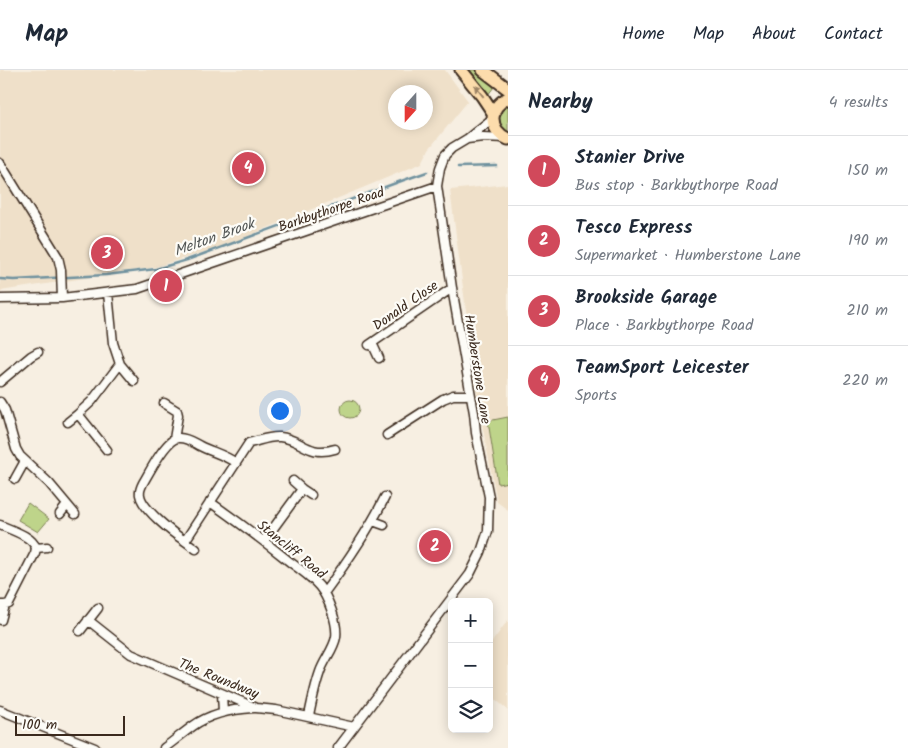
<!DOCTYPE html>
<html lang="en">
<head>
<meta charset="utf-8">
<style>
  :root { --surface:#fff; --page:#f2f2f3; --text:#1f2937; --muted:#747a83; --line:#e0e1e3; --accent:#d1495b }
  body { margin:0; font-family:Kalam,sans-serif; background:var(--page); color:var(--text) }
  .controls { position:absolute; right:15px; bottom:15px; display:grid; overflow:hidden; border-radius:8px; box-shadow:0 2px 12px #0003 }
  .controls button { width:45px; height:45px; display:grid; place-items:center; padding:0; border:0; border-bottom:1px solid var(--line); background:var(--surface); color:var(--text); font:25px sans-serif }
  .compass { position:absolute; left:388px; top:15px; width:45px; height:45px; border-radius:50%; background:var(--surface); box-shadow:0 2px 12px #0003; rotate:201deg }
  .scale { position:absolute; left:15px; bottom:12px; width:110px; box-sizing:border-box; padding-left:5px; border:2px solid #3b2a1e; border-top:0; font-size:14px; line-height:18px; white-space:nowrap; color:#3b2a1e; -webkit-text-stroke:4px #fdfcf7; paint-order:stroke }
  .you { position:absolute; left:279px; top:340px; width:18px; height:18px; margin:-12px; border:4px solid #fff; border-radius:50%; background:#1a73e8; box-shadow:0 0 0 8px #1a73e833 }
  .badge { display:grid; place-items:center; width:32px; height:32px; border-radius:50%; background:var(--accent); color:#fff; font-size:16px; font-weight:700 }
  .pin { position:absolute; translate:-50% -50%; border:2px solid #fff; box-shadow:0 1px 5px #0006 }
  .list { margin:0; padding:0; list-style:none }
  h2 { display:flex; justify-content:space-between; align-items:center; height:65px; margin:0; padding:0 20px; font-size:21px }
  h2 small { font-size:16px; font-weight:400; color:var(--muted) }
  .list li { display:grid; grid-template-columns:32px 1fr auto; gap:15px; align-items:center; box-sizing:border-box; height:70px; padding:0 20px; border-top:1px solid var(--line) }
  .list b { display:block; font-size:19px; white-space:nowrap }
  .list p { margin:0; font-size:16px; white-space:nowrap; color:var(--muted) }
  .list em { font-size:16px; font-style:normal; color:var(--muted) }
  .icon { flex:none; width:28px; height:28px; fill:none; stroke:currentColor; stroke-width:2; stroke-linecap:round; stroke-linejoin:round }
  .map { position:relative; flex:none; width:508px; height:678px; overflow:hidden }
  header { display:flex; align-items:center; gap:30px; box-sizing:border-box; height:70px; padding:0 25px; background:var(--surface); border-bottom:1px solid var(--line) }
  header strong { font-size:24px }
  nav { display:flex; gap:28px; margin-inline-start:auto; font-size:18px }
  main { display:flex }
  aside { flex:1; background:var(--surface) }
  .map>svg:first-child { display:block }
  .built { fill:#efe0c9; fill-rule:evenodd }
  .green { fill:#bed48a; stroke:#7c7f54 }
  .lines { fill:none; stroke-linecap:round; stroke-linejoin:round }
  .stream { stroke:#70929f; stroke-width:2.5 }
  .minor-casing { stroke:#3b2a1e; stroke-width:11 }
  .highway-casing { stroke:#3b2a1e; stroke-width:15 }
  .minor { stroke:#fdfcf7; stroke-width:8 }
  .highway { stroke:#fcdcac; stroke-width:11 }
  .oneway { fill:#9c8365 }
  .labels { text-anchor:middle; stroke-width:4.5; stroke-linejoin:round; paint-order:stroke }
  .street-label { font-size:14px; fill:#3b2a1e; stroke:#fdfcf7 }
  .water-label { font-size:15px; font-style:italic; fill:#515554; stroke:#fdfcf7 }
</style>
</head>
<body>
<header>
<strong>Map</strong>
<nav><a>Home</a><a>Map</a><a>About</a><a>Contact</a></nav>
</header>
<main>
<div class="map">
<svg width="508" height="678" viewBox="0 0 508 678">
  <rect width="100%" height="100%" fill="#f7efe2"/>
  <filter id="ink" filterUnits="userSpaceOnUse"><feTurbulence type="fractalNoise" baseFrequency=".02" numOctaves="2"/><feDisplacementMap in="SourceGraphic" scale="10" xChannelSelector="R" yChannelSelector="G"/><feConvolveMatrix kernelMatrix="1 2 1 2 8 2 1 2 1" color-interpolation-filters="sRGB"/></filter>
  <g filter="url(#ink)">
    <path class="built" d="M0 0H445L468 31 429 79 422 93 222 177 151 198 0 221ZM396 22H426V52H396Z
      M508 114V440L497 432 479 338 450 120Z
      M508 550V640L489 624V576Z"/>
    <path class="green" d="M465 0H476L494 17 487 26Z
      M508 33V63C494 54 496 42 508 33Z
      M341 339a9 9 0 1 1 18 0a9 9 0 1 1-18 0Z
      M508 347V412L498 414 488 351Z
      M28 433 49 449 38 462 18 450Z"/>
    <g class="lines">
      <path class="stream" d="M458 97 497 96
        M0 209 14 210 106 205 156 199 187 190 404 110 427 102"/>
      <g class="minor-casing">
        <path id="minor" d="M467 69 483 67 505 68
          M0 93 58 187 61 200 62 228
          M0 229 62 228 137 219 437 116
          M372 273 379 288
          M369 275 452 218
          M120 294 134 311
          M0 312 31 286 38 282
          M0 332 5 340 16 379 20 386 49 413 75 444
          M164 333 177 341 178 345 174 369
          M68 352 78 344
          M387 365 443 329 453 325H470
          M107 380 78 344 92 331 120 294 113 273 108 223
          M236 393C225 385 212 382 200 376 194 373 186 367 178 368 166 369 149 403 143 413 141 417 139 421 140 425 142 439 174 464 185 471L249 373C259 371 269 366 280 367 302 369 307 387 335 379
          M15 409 25 391
          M293 411 302 419 311 425
          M210 432C237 451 264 471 290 492 300 499 311 507 319 516 328 527 338 553 336 567 334 579 324 590 320 602 315 616 312 631 309 646
          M60 444 67 435
          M373 451 384 455
          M0 455C11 460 32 466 36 478
          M185 471 196 479
          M264 471 302 419
          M324 523C347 492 368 462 385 427
          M0 535H5L9 534 35 483 36 478 47 477
          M1 550 5 535
          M88 550 131 584 256 638 276 640 354 657
          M80 561 98 538
          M222 624 223 642
          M0 640 95 678
          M164 678C174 671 183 663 193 656 211 643 232 639 254 638
          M338 678 470 504 481 482 488 461 489 427 476 363 474 343 452 218 437 116 440 98 445 85 452 78 467 69 493 48"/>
      </g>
      <g class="highway-casing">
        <path id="highway" d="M461 0 482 26 494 44
          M483 0 508 19
          M508 28C488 37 488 60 508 69"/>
      </g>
      <use href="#minor" class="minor"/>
      <use href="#highway" class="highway"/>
    </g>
    <defs><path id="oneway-solid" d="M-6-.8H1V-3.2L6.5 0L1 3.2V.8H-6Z" transform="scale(1.25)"/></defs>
    <use class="oneway" href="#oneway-solid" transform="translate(479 21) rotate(-128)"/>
  </g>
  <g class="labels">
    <g class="street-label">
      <text transform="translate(331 139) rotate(-19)" y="5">Barkbythorpe Road</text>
      <text transform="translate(405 235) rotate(-35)" y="5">Donald Close</text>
      <text transform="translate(478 299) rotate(81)" y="5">Humberstone Lane</text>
      <text transform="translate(292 479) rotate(39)" y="5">Stancliff Road</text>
      <text transform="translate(219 608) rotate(22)" y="5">The Roundway</text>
    </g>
    <g class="water-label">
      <text transform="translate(214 167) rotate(-20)" y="5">Melton Brook</text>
    </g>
  </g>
</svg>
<div class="controls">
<button>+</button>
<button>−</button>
<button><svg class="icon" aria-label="layers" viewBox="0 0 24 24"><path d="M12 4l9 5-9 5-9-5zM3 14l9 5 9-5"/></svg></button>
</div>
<svg class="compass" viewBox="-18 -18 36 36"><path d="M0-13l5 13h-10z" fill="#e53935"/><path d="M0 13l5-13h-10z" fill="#747a83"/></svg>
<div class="scale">100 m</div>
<div class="you"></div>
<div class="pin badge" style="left:166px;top:216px">1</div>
<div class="pin badge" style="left:435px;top:476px">2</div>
<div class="pin badge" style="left:107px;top:183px">3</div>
<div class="pin badge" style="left:248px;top:98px">4</div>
</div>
<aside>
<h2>Nearby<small>4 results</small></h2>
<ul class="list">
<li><span class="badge">1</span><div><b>Stanier Drive</b><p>Bus stop · Barkbythorpe Road</p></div><em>150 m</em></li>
<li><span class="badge">2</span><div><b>Tesco Express</b><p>Supermarket · Humberstone Lane</p></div><em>190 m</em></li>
<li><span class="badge">3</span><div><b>Brookside Garage</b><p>Place · Barkbythorpe Road</p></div><em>210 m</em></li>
<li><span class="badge">4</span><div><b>TeamSport Leicester</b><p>Sports</p></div><em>220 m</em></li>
</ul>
</aside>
</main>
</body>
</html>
